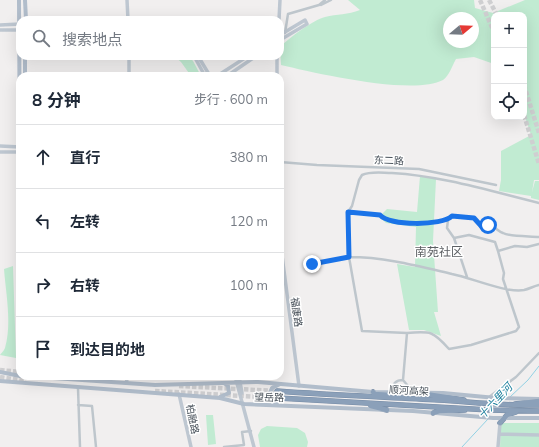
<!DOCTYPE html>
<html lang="zh">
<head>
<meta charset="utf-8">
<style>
  :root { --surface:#fff; --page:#f2f2f3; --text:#1f2937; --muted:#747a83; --line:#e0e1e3 }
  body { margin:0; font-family:Mulish,"Noto Sans SC",sans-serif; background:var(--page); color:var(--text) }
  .controls { position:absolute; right:12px; top:12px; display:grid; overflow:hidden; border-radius:8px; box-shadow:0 4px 16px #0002 }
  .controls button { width:36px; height:36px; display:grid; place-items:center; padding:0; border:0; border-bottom:1px solid var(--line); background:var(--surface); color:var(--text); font:20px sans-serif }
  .compass { position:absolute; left:443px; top:12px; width:36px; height:36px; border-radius:50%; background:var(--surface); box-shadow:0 4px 16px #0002; rotate:71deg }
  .stop { position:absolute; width:12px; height:12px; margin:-9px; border:3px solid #1a73e8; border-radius:50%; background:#fff }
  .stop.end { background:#1a73e8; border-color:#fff; box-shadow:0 1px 4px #0008 }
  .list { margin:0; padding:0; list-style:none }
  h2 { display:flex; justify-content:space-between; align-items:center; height:52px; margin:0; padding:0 16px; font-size:17px }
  h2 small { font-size:13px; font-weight:400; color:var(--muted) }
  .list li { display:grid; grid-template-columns:26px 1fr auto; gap:12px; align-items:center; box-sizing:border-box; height:64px; padding:0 16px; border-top:1px solid var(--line) }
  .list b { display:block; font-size:15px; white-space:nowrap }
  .list em { font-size:13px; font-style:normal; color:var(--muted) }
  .icon { flex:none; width:22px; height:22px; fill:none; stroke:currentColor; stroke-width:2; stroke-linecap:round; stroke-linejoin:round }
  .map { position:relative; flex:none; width:539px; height:447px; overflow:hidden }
  .search { position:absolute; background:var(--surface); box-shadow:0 4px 16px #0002; left:16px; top:16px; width:268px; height:44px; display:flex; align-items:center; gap:10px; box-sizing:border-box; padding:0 14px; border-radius:12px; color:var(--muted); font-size:15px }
  .panel { position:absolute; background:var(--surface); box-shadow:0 4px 16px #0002; left:16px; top:72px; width:268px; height:308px; border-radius:12px }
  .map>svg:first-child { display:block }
  .green { fill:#c1ebd2; fill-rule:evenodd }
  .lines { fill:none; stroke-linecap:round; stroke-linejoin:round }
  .stream { stroke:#92d1e4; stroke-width:1 }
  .highway-tunnel { stroke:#cfcfd1; stroke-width:4.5; stroke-dasharray:4.5 2; stroke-linecap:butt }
  .highway-casing { stroke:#768ba5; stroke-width:5.5 }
  .street { stroke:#bec6cc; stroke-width:2.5 }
  .secondary { stroke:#bec7d1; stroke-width:3.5 }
  .primary { stroke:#b1bdcb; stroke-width:4 }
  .highway { stroke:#8ba0b9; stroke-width:4.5 }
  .route { stroke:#1a73e8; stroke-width:5 }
  .labels { text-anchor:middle; stroke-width:3; stroke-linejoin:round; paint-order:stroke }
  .street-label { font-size:10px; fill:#48515a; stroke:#fff }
  .water-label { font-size:11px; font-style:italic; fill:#197e9c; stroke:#fff }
  .quarter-label { font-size:12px; fill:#5c5f63; stroke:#fff }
</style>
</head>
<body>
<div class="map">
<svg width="539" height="447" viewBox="0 0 539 447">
  <rect width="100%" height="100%" fill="#f1efef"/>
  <path class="green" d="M348 0H474L475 8 493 13 525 0H539V180H534L532 192 535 181H539V200L531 198V196L499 191 501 180V151L531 135 524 114V15H494V64L474 57 456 59C452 66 449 76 443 80 413 96 315 73 281 65L280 47C289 38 313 20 325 17 337 14 348 15 360 10ZM449 18H473V42H449Z
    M174 56H189L193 61 201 76H191L181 62Z
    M420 176 436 179 433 241 438 312H434L441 336 424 330H409L397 264 415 267 416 227 386 223 379 217 387 209 417 212Z
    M13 266 16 358 0 355C1 353 4 351 5 348 12 323 6 295 4 269Z
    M206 415H213L216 444 208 445Z
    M501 423H539V447H500Z
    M267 426 297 428 305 433 308 442 307 447H260L258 435 261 429Z"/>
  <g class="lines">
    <path class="stream" d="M510 397 528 380 539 366
      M462 447 488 419"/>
    <path class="highway-tunnel" d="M480 0 494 32
      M489 0 497 15
      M524 85 539 133
      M524 115 539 164
      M0 370 20 372
      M60 376 86 378
      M0 377 26 381
      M179 386 277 391
      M155 391 278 398"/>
    <g class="highway-casing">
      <path id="highway" d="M277 391C331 395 385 397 439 400 472 402 505 406 539 405
        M373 392 375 394 389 395
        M426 394 464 400
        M278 398 490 410 539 411
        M515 404 539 401
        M371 406 387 410
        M433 413 439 411 465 410
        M500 423 507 415 516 412"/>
    </g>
    <path class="street" d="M321 5 331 0
      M285 33 288 14 319 5 325 0
      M280 162 317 165 419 169 496 185
      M348 212 352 206 359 180 362 175C371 171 382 173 392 173 442 176 490 191 539 203
      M448 220 447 228 454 238 469 235 495 242 498 251 515 246 527 247 539 244
      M454 238 467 277
      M312 264 349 257 348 212 380 215C389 226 442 226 452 216L474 218 483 228C493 222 495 230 503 233 511 237 530 236 539 237
      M407 333C431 331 433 331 449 349L471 345 516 331 519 327 503 279 504 273 498 251
      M403 380 407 333 362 331 349 257C385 257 418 266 452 274 472 278 505 293 524 290 529 289 534 286 539 285
      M78 388 80 447
      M392 391C392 384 396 380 403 380L408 386 409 392
      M489 397 516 377 539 353
      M78 405 92 406 96 447
      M224 447 244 445 242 432 251 431"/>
    <path class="secondary" d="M127 0 128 20
      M279 20 280 0
      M0 25 20 24
      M0 30H20
      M280 35 305 20 307 24 280 40
      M129 56V76
      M194 56 205 76
      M198 56 210 76
      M277 56V76
      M217 76 248 56
      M227 76 256 56
      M0 146 20 147
      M0 152H20
      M280 240 299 386
      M235 376 254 447
      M239 376 242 393
      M126 383 128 376
      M179 394 191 447
      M499 434 539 435
      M498 447 500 423"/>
    <path class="primary" d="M19 0 20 184
      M25 0 26 20
      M25 56V76
      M0 372 20 376
      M24 376 155 385 258 382 373 392 443 393 496 398 539 399
      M0 381 220 398 244 404 413 411 493 418H539
      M220 397 229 393 228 386 224 383
      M277 404 271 399 269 395 272 388 280 384"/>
    <use href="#highway" class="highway"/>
  </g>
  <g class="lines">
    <path class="route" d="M312 264 349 257 348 212 380 215C389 226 442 226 452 216L474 218 483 228 488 225"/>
  </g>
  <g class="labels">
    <g class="street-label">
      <text transform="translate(389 160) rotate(2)" y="4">东二路</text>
      <text transform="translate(297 312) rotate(82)" y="4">福康路</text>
      <text transform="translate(409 390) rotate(3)" y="4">顺河高架</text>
      <text transform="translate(269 397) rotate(1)" y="4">望岳路</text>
      <text transform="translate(193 419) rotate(79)" y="4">柏融路</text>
    </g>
    <g class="water-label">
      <text transform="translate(495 401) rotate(-47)" y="4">十六里河</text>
    </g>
    <g class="quarter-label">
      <text x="439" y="256">南苑社区</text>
    </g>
  </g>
</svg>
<div class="controls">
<button>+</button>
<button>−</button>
<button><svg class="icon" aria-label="locate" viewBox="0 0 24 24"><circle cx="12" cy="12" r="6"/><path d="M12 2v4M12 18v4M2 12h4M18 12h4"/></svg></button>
</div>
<svg class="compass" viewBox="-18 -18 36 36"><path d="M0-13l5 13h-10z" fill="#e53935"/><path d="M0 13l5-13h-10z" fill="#747a83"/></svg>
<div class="stop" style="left:488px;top:225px"></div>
<div class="stop end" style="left:312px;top:264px"></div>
<div class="search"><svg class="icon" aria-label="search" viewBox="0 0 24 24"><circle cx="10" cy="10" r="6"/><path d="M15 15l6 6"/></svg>搜索地点</div>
<section class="panel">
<h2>8 分钟<small>步行 · 600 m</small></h2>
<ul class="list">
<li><svg class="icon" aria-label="ahead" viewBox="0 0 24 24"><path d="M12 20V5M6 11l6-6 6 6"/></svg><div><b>直行</b></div><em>380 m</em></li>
<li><svg class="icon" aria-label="left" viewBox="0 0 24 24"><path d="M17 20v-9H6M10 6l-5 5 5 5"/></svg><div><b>左转</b></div><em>120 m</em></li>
<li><svg class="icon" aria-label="right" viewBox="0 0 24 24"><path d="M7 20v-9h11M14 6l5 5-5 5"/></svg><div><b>右转</b></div><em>100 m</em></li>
<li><svg class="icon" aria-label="arrive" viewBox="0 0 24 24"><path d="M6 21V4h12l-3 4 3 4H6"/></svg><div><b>到达目的地</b></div></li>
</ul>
</section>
</div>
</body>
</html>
